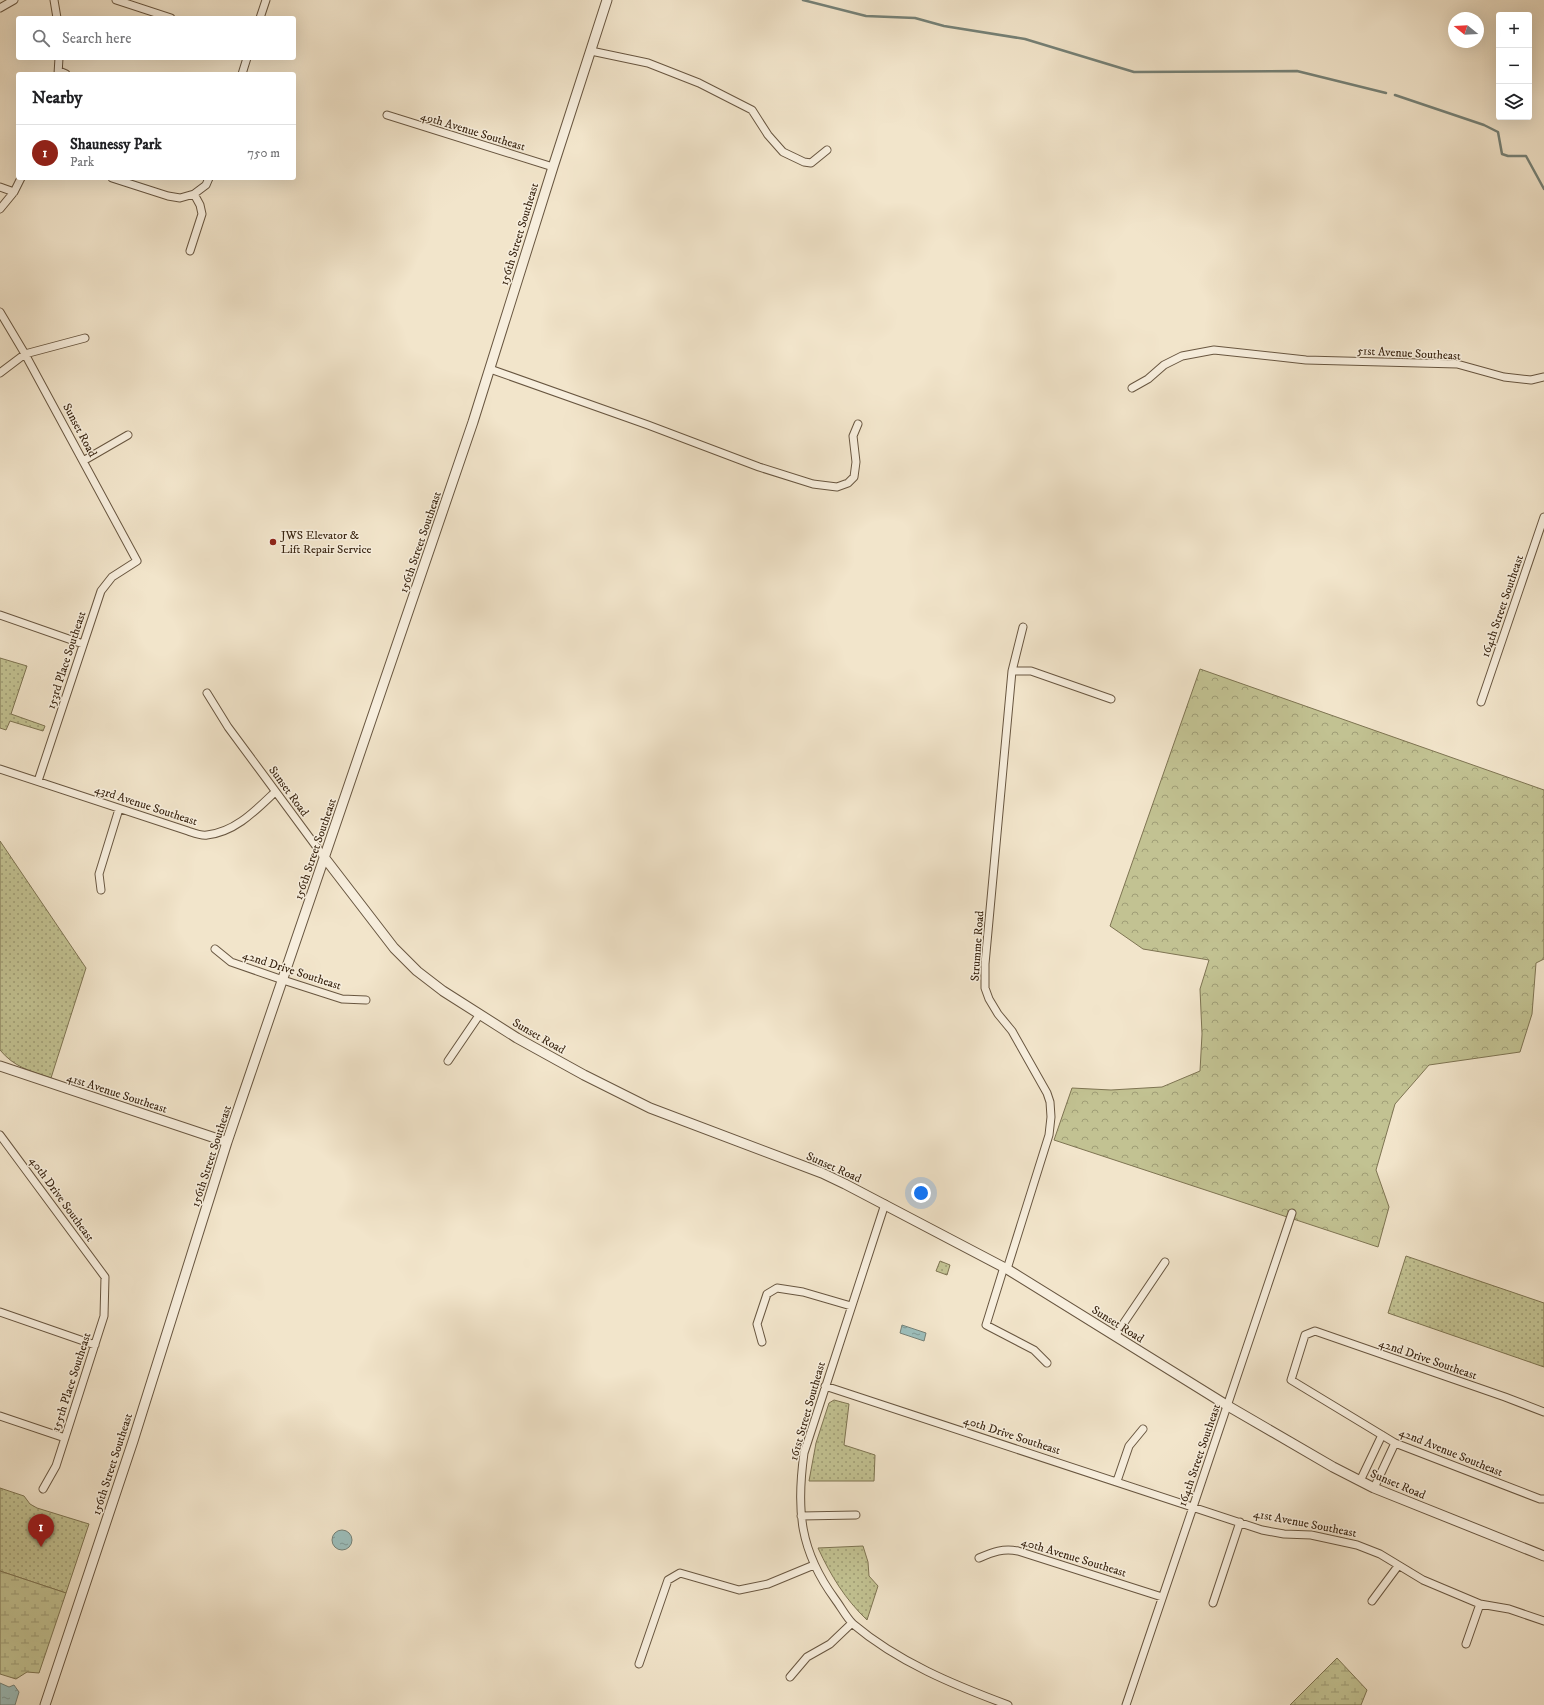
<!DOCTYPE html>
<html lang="en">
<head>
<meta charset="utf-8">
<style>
  :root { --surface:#fff; --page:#f2f2f2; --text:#202124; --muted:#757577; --line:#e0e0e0; --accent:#8f2418 }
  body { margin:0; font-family:"IM FELL DW Pica",serif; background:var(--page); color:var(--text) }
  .controls { position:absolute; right:12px; top:12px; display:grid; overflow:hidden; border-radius:4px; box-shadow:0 4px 16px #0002 }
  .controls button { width:36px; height:36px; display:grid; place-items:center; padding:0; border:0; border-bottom:1px solid var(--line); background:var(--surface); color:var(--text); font:20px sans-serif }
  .compass { position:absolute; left:1448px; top:12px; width:36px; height:36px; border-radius:50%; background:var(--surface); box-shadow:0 4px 16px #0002; rotate:288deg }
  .you { position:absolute; left:921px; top:1193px; width:14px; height:14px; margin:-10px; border:3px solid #fff; border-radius:50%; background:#1a73e8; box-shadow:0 0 0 6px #1a73e833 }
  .badge { display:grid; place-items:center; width:26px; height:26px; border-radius:50%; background:var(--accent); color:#fff; font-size:13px; font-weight:700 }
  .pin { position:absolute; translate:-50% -33px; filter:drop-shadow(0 1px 2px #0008) }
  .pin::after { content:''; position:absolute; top:21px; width:14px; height:12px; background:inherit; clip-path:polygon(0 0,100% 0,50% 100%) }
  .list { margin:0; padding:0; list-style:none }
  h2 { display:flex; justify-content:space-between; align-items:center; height:52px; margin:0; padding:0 16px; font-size:17px }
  h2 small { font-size:13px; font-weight:400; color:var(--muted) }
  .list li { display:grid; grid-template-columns:26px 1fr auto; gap:12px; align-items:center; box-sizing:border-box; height:56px; padding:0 16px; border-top:1px solid var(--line) }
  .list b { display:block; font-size:15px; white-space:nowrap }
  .list p { margin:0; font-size:13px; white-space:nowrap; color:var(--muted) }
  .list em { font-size:13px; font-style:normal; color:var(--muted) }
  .icon { flex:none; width:22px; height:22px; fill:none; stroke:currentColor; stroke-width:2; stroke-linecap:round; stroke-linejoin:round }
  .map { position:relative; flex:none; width:1544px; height:1705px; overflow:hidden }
  .search { position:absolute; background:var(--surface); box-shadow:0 4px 16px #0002; left:16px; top:16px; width:280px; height:44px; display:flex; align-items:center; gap:10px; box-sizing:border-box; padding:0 14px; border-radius:4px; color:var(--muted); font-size:15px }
  .panel { position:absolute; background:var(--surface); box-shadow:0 4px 16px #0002; left:16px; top:72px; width:280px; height:108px; border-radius:4px }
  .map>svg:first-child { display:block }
  .green { fill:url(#green-dots); stroke:#7e7452 }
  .forest { fill:url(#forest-crowns); stroke:#7e7452 }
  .wetland { fill:url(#wetland-marsh); stroke:#7e7452 }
  .water { fill:url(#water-ripples); stroke:#758177 }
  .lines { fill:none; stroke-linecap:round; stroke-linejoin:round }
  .stream { stroke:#758177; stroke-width:2.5 }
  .minor-casing { stroke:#685640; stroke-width:9 }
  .tertiary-casing { stroke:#685640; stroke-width:11 }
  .minor { stroke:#f7eedd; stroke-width:7 }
  .tertiary { stroke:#f7eedd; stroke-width:9 }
  .poi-dot { fill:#8f2418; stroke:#f7eedd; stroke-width:1.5 }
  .labels { text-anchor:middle; stroke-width:3; stroke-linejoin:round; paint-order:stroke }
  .street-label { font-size:12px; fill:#3a2612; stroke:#f7eedd }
  .poi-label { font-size:12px; fill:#3a2612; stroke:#f7eedd; text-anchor:start }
</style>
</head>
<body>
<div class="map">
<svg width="1544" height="1705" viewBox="0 0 1544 1705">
  <defs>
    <pattern id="green-dots" width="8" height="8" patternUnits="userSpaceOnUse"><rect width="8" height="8" fill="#c2c292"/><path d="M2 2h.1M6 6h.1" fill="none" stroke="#9f9d76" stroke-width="1.8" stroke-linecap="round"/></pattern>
    <pattern id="forest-crowns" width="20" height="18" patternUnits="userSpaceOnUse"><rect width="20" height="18" fill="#c2c292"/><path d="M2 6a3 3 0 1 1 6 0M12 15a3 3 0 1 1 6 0" fill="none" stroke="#9f9d76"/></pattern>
    <pattern id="wetland-marsh" width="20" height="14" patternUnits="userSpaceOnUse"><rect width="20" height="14" fill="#c2c292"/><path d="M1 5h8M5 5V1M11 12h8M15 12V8" fill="none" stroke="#9f9d76"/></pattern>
    <pattern id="water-ripples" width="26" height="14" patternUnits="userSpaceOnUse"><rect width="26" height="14" fill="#9cbebb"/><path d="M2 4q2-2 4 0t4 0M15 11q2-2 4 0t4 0" fill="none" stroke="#809a97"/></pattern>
  </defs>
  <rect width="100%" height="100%" fill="#f2e5cb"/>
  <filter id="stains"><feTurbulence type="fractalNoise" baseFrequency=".005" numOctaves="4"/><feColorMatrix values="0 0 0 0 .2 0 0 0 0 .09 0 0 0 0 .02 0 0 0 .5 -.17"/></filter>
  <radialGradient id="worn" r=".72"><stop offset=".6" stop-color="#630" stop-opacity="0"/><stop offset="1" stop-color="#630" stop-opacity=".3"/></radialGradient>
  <path class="green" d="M0 658 27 666 11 714 45 726 43 731 10 721 6 730 0 728Z
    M0 841 86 968 51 1078C30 1071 14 1067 0 1050Z
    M1406 1256 1544 1303V1367L1388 1313Z
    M940 1261 950 1265 947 1275 936 1271Z
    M834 1400 849 1404 844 1445 875 1455 874 1481H809L816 1443 829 1403Z
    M0 1488 24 1496 30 1504 37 1508 89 1524 66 1593 0 1571Z
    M863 1546 868 1562 869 1576 878 1586 867 1620C845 1599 831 1576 818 1548Z"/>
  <path class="forest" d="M1200 669 1544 790V959L1536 963 1532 1014 1520 1052 1429 1065 1395 1104 1376 1170 1389 1207 1378 1247 1054 1140 1072 1088 1111 1090 1162 1087 1200 1071 1202 1034 1200 989 1209 960 1143 949 1110 926Z"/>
  <path class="wetland" d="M0 1571 66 1593 39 1673 27 1672 16 1679 0 1674Z
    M1337 1658 1367 1690 1361 1705H1290Z"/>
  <path class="water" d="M902 1325 926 1333 924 1341 900 1333Z
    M332 1540a10 10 0 1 1 20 0a10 10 0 1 1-20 0Z
    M0 1683 9 1687 14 1685 19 1692 15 1705H0Z"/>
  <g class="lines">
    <path class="stream" d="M803 0 866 16 915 18 944 26 1025 39 1134 72 1297 71 1386 93
      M1395 95 1484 125 1498 132 1502 154 1508 156H1526L1544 189"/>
    <g class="minor-casing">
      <path id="minor" d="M54 0 57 18
        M116 0 171 18
        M0 8 14 0
        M260 18 266 0
        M591 51 648 63 699 83 752 110 768 135 783 152 804 162 811 163 827 150
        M59 71 66 74
        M58 74 59 58
        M242 74 247 58
        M387 115 553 167
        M112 178 168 196 180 198 194 194
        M0 187 14 192
        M0 209 14 192 21 178
        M190 251 202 214 200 205 194 194 206 185 209 178
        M0 312 25 354 137 561 112 577 101 591 38 781
        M490 369 648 425 759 467 813 484 837 487 848 483 854 477 856 462 853 436 858 424
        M0 373 25 354 85 338
        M1132 388 1148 379 1164 365 1182 356 1214 350 1306 360 1457 364 1504 377 1531 380 1544 377
        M83 461 128 435
        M0 615 83 644
        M1012 671H1031L1111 699
        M207 693 228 727 324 857
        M1481 702 1544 517
        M0 769 188 831C194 833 201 836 207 835 235 832 255 811 275 792
        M101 890 99 874 119 809
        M215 949 231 962 283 980 342 999 366 1000
        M448 1061 480 1014
        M0 1135 105 1277 104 1316 56 1466 43 1489
        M885 1204 804 1453C796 1511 800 1551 835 1599 841 1607 846 1617 853 1624 898 1662 954 1685 1008 1705
        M1004 1267 986 1325 1034 1350 1047 1363
        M1007 1269 1049 1135 1051 1117 1050 1102 1047 1093 1012 1031 998 1014 989 999 985 988V964L1012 671 1023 627
        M0 1312 95 1345
        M1115 1336 1165 1262
        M762 1342 757 1324 767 1294 777 1288 803 1292 851 1306
        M825 1386 1262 1530 1284 1534 1311 1535 1357 1545 1380 1554 1423 1580 1480 1604 1509 1609 1544 1621
        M1544 1412 1505 1397 1315 1331 1305 1335 1291 1380 1395 1443 1540 1499H1544
        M0 1416 65 1438
        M1117 1481 1129 1446 1143 1429
        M1360 1481 1382 1435
        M1374 1488 1395 1443
        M801 1516 856 1515
        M979 1558C993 1552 1003 1548 1018 1551L1162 1597
        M1372 1601 1398 1566
        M1213 1603 1240 1522
        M1466 1644 1480 1604
        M639 1664 668 1580 680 1573 739 1590 768 1584 814 1565
        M790 1677 807 1657 830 1644 852 1623
        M1126 1705C1181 1541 1238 1377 1292 1213"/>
    </g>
    <g class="tertiary-casing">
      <path id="tertiary" d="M324 857 394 948 417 971 443 991 517 1038 584 1075 650 1108 822 1173 845 1184 1007 1269 1228 1406 1333 1467 1374 1488 1544 1556
        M0 1066 227 1142
        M45 1705 133 1441 227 1142 473 422 553 167 607 0"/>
    </g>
    <use href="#minor" class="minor"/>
    <use href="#tertiary" class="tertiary"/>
  </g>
  <circle class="poi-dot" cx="273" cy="542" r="4"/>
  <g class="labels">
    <g class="street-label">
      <text transform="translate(473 131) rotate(17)" y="4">49th Avenue Southeast</text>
      <text transform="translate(519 234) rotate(-73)" y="4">156th Street Southeast</text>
      <text transform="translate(1409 353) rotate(3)" y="4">51st Avenue Southeast</text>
      <text transform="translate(80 430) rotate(62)" y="4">Sunset Road</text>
      <text transform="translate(420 542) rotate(-71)" y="4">156th Street Southeast</text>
      <text transform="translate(1502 606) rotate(-71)" y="4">164th Street Southeast</text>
      <text transform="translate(66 660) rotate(-72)" y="4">153rd Place Southeast</text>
      <text transform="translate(289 791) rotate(54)" y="4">Sunset Road</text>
      <text transform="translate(146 805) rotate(18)" y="4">43rd Avenue Southeast</text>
      <text transform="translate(315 849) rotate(-71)" y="4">156th Street Southeast</text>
      <text transform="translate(977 946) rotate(-86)" y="4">Strumme Road</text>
      <text transform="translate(292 970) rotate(18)" y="4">42nd Drive Southeast</text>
      <text transform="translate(539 1036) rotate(30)" y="4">Sunset Road</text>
      <text transform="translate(117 1093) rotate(18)" y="4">41st Avenue Southeast</text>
      <text transform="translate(211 1156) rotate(-72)" y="4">156th Street Southeast</text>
      <text transform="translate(834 1167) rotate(24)" y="4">Sunset Road</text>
      <text transform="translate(62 1199) rotate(54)" y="4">40th Drive Southeast</text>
      <text transform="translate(1118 1324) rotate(32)" y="4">Sunset Road</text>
      <text transform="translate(1428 1359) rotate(19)" y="4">42nd Drive Southeast</text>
      <text transform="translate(71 1382) rotate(-72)" y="4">155th Place Southeast</text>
      <text transform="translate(807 1411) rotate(-74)" y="4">161st Street Southeast</text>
      <text transform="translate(1012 1435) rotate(18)" y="4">40th Drive Southeast</text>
      <text transform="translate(1451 1452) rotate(22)" y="4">42nd Avenue Southeast</text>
      <text transform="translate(1199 1455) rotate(-71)" y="4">164th Street Southeast</text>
      <text transform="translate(112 1464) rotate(-72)" y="4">156th Street Southeast</text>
      <text transform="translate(1398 1484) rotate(23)" y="4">Sunset Road</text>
      <text transform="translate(1305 1523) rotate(11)" y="4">41st Avenue Southeast</text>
      <text transform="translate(1074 1557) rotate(17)" y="4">40th Avenue Southeast</text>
    </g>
    <g class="poi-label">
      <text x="281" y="539">JWS Elevator &amp;<tspan x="281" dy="14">Lift Repair Service</tspan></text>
    </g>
  </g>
  <rect width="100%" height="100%" filter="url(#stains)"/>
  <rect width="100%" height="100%" fill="url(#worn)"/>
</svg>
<div class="controls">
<button>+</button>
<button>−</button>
<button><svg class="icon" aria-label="layers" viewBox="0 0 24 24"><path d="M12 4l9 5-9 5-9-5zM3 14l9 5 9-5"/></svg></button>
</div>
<svg class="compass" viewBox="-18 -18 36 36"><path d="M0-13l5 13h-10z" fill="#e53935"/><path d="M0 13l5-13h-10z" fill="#757577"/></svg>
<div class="you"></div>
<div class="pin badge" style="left:41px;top:1547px">1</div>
<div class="search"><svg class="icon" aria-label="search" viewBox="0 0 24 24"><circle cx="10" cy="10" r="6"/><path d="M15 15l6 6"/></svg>Search here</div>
<section class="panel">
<h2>Nearby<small></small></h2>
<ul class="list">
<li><span class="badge">1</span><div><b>Shaunessy Park</b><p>Park</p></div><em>750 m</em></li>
</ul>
</section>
</div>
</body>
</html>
